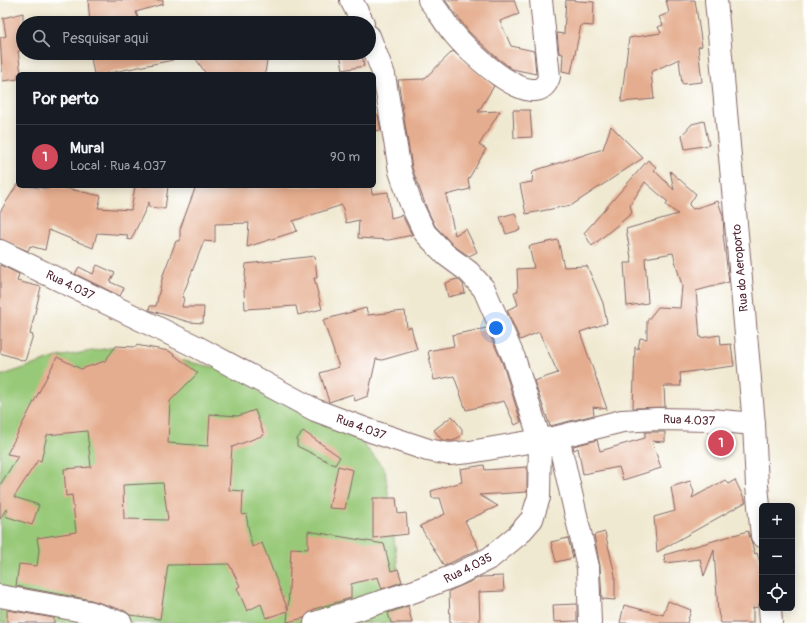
<!DOCTYPE html>
<html lang="pt">
<head>
<meta charset="utf-8">
<style>
  :root { --surface:#171b24; --page:#20242c; --text:#f1f3f6; --muted:#9ea1a6; --line:#363941; --accent:#d1495b }
  body { margin:0; font-family:Pangolin,sans-serif; background:var(--page); color:var(--text) }
  .controls { position:absolute; right:12px; bottom:12px; display:grid; overflow:hidden; border-radius:6px; box-shadow:0 2px 10px #0003 }
  .controls button { width:36px; height:36px; display:grid; place-items:center; padding:0; border:0; border-bottom:1px solid var(--line); background:var(--surface); color:var(--text); font:20px sans-serif }
  .you { position:absolute; left:496px; top:328px; width:14px; height:14px; margin:-10px; border:3px solid #fff; border-radius:50%; background:#1a73e8; box-shadow:0 0 0 6px #1a73e833 }
  .badge { display:grid; place-items:center; width:26px; height:26px; border-radius:50%; background:var(--accent); color:#fff; font-size:13px; font-weight:700 }
  .pin { position:absolute; translate:-50% -50%; border:2px solid #fff; box-shadow:0 1px 4px #0006 }
  .list { margin:0; padding:0; list-style:none }
  h2 { display:flex; justify-content:space-between; align-items:center; height:52px; margin:0; padding:0 16px; font-size:17px }
  h2 small { font-size:13px; font-weight:400; color:var(--muted) }
  .list li { display:grid; grid-template-columns:26px 1fr auto; gap:12px; align-items:center; box-sizing:border-box; height:64px; padding:0 16px; border-top:1px solid var(--line) }
  .list b { display:block; font-size:15px; white-space:nowrap }
  .list p { margin:0; font-size:13px; white-space:nowrap; color:var(--muted) }
  .list em { font-size:13px; font-style:normal; color:var(--muted) }
  .icon { flex:none; width:22px; height:22px; fill:none; stroke:currentColor; stroke-width:2; stroke-linecap:round; stroke-linejoin:round }
  .map { position:relative; flex:none; width:807px; height:623px; overflow:hidden }
  .search { position:absolute; background:var(--surface); box-shadow:0 2px 10px #0003; left:16px; top:16px; width:360px; height:44px; display:flex; align-items:center; gap:10px; box-sizing:border-box; padding:0 14px; border-radius:22px; color:var(--muted); font-size:15px }
  .panel { position:absolute; background:var(--surface); box-shadow:0 2px 10px #0003; left:16px; top:72px; width:360px; height:116px; border-radius:6px }
  .map>svg:first-child { display:block }
  .green { fill:#98c978; stroke:#717452 }
  .building { fill:#e5ad8f; fill-rule:evenodd }
  .lines { fill:none; stroke-linecap:round; stroke-linejoin:round }
  .minor-casing { stroke:#846665; stroke-width:24 }
  .secondary-casing { stroke:#846665; stroke-width:24 }
  .minor { stroke:#fff; stroke-width:22 }
  .secondary { stroke:#fff; stroke-width:22 }
  .labels { text-anchor:middle; stroke-width:3; stroke-linejoin:round; paint-order:stroke }
  .street-label { font-size:12px; fill:#4a1f2b; stroke:#fff }
</style>
</head>
<body>
<div class="map">
<svg width="807" height="623" viewBox="0 0 807 623">
  <rect width="100%" height="100%" fill="#fff"/>
  <filter id="ink" filterUnits="userSpaceOnUse"><feTurbulence type="fractalNoise" baseFrequency=".025" numOctaves="2"/><feDisplacementMap in="SourceGraphic" scale="8" xChannelSelector="R" yChannelSelector="G"/><feConvolveMatrix kernelMatrix="1 2 1 2 8 2 1 2 1" color-interpolation-filters="sRGB"/></filter>
  <filter id="wash" filterUnits="userSpaceOnUse"><feTurbulence type="fractalNoise" baseFrequency=".012" numOctaves="4" result="noise"/><feDisplacementMap in="SourceGraphic" scale="16" xChannelSelector="R" yChannelSelector="G"/><feGaussianBlur stdDeviation="0.9" result="paint"/><feColorMatrix in="noise" values="0 0 0 0 0 0 0 0 0 0 0 0 0 0 0 0 0 1.4 0 .05"/><feComposite in="paint" operator="in"/></filter>
  <g filter="url(#wash)">
    <rect width="100%" height="100%" fill="#f0e9d1"/>
    <path class="green" d="M115 347 248 374 329 402 385 470 398 569 411 623H0V376L57 357Z"/>
    <g id="blocks">
      <path class="building" d="M88 0H163V4L136 12 140 23H90Z
        M445 0H514L519 14 500 21 511 46 534 51 536 74 512 69 495 56 469 32Z
        M566 0 594 2 593 26 581 25 571 73 562 71 563 54 559 53 557 33 564 34Z
        M666 0H695L702 46 698 47 702 82 682 84 679 59 651 72 654 99 621 102 629 38 661 33 658 27 663 25 659 17 669 13Z
        M23 13V50L18 51 21 74H18V79L3 81 0 38 6 36 3 18Z
        M453 51 494 86 478 112 500 111 479 145 486 149 468 180 470 189 446 195 455 235 466 229 477 252 469 256 454 246 435 226 427 209 412 168 398 80 424 79Z
        M90 53H172L173 60 104 74H94Z
        M192 53H268L265 74H206Z
        M340 53H362L364 66 343 70Z
        M513 110H530L532 137 514 138Z
        M374 115H378L381 130 374 131Z
        M704 121 709 145 685 149 682 135 692 124Z
        M611 126 643 158 572 205 526 214 520 184 532 182 533 171 603 149Z
        M648 160 656 167 654 170 674 190 670 171 696 194 689 205 693 209 718 201 723 216 724 235H723L729 282 696 291 700 338 720 335 721 345 731 344 734 366 680 373 681 386H664L665 407 633 408 635 347 638 349 640 338 647 339V321L658 307 680 308 682 286 673 253 645 258 648 303 627 306 624 263H632L626 229 678 214 666 205 668 202 645 182 630 205 632 213 592 246 584 233Z
        M17 185 48 189 49 186H56L101 196 98 208 131 210 135 186H168L165 209 149 207V202L131 240 127 239 128 235 97 233 93 248 49 230 45 250 30 246 28 251 0 239V212Z
        M196 186H371L372 194 388 192 391 218 402 215 412 235 389 240 358 238 359 220 346 223 342 205 293 221 297 231 247 247 249 223 215 224V242L204 241 182 297 184 298 182 307H204L203 323 189 322 149 310 150 306H156L163 275 176 241H180V229Z
        M515 213 520 230 506 234 500 217Z
        M558 240 564 267 587 266 603 303 607 323 580 332 607 409 593 407 594 415 550 426 534 381 558 373 539 332 520 340 507 310 518 305 514 292 518 291 517 269 534 268 529 246Z
        M315 256 317 278H314L322 309 298 315 296 306 245 309 244 290 246 264Z
        M0 265 19 274 17 281 41 287 30 334 33 335 25 361 0 353Z
        M97 265 115 273 110 282 124 288 120 296 75 274 79 267 93 274Z
        M457 279 463 284 465 293 448 297 445 283Z
        M366 308 368 315 405 311 407 328 411 327 417 350 382 360 376 359 368 396 355 401 353 394 329 402 320 373 339 367 323 320Z
        M487 328 502 362 521 422 515 425 504 401 466 410 454 376 434 380 428 351 454 346 452 335Z
        M136 345 169 351 198 373 170 401 168 443 208 446 210 414 238 416 255 410 264 435 232 447 229 490 243 491 242 515 246 514 252 547 262 543 288 610 291 548 308 549V531L384 544 391 571 398 569 402 582 382 589 378 577 351 584V598L314 609 304 618 287 622 288 611 266 618 261 604 247 611 237 588 240 586 229 564 168 565 160 619 130 615 125 611 91 600 16 586 19 564 37 566 39 550 37 538 76 532 72 495 66 496 64 469 91 467 87 431 47 435 41 461 38 460 14 497 39 505 32 525 5 516 8 510 6 509 0 519V485L18 456 7 454 57 357 81 369 105 361 116 346 136 347ZM163 483 168 520 124 519 123 485Z
        M452 416 462 429V435L453 441 442 440 434 430Z
        M303 431 340 457 335 465 297 446V439Z
        M645 432H665V442L652 441 661 468 623 480 619 467 583 474 578 448 574 450 573 446 597 440 600 451 645 438Z
        M484 465 485 470 527 467V492L479 495 498 506 465 521 479 549 444 566 420 526 445 514 440 498H432L431 491 462 482 460 469Z
        M338 466 353 470 345 509 329 508Z
        M725 480 728 484 735 480 746 502 657 552 654 517 675 511 671 487 690 481 694 492 692 498Z
        M373 498H396L398 514 406 513 408 534 373 538Z
        M748 531 755 554 757 553 762 569V599L758 607 753 608V623H721L718 612 714 550 704 576 700 559 665 563 664 555Z
        M605 532 615 575V600L602 599 600 566 594 535Z
        M568 538 573 558 556 562 551 542Z
        M503 576 504 591 479 592 480 622 450 623 449 591 481 577Z
        M668 601 691 610 687 623H620L624 605 663 615Z
        M577 604V621L554 622 553 605Z
        M408 606 412 623H391L388 613Z
        M7 610 54 618V623H7Z"/>
    </g>
  </g>
  <g filter="url(#ink)">
    <use href="#blocks" fill-opacity="0" stroke="#846665" stroke-width="1"/>
    <g class="lines">
      <g class="minor-casing">
        <path id="minor" d="M351 0 363 23
          M429 0C439 11 445 24 455 35 468 51 537 118 549 77L541 0
          M0 251 197 347 315 410 371 431 428 450 449 454 470 452 558 437 622 421 657 419 711 420 754 424
          M558 437 588 567 590 623
          M0 596 89 612 121 623
          M315 623 415 591 456 575 490 558 518 535 532 519 539 497 540 440 514 358 484 289 469 272 446 255 425 233 411 204 400 171 384 75 369 36"/>
      </g>
      <g class="secondary-casing">
        <path id="secondary" d="M716 0 754 424 757 486 762 536
          M770 608 771 623"/>
      </g>
      <use href="#minor" class="minor"/>
      <use href="#secondary" class="secondary"/>
    </g>
  </g>
  <g class="labels">
    <g class="street-label">
      <text transform="translate(740 268) rotate(-95)" y="4">Rua do Aeroporto</text>
      <text transform="translate(70 285) rotate(26)" y="4">Rua 4.037</text>
      <text transform="translate(689 420) rotate(2)" y="4">Rua 4.037</text>
      <text transform="translate(361 427) rotate(20)" y="4">Rua 4.037</text>
      <text transform="translate(468 568) rotate(-27)" y="4">Rua 4.035</text>
    </g>
  </g>
</svg>
<div class="controls">
<button>+</button>
<button>−</button>
<button><svg class="icon" aria-label="locate" viewBox="0 0 24 24"><circle cx="12" cy="12" r="6"/><path d="M12 2v4M12 18v4M2 12h4M18 12h4"/></svg></button>
</div>
<div class="you"></div>
<div class="pin badge" style="left:721px;top:443px">1</div>
<div class="search"><svg class="icon" aria-label="search" viewBox="0 0 24 24"><circle cx="10" cy="10" r="6"/><path d="M15 15l6 6"/></svg>Pesquisar aqui</div>
<section class="panel">
<h2>Por perto<small></small></h2>
<ul class="list">
<li><span class="badge">1</span><div><b>Mural</b><p>Local · Rua 4.037</p></div><em>90 m</em></li>
</ul>
</section>
</div>
</body>
</html>
